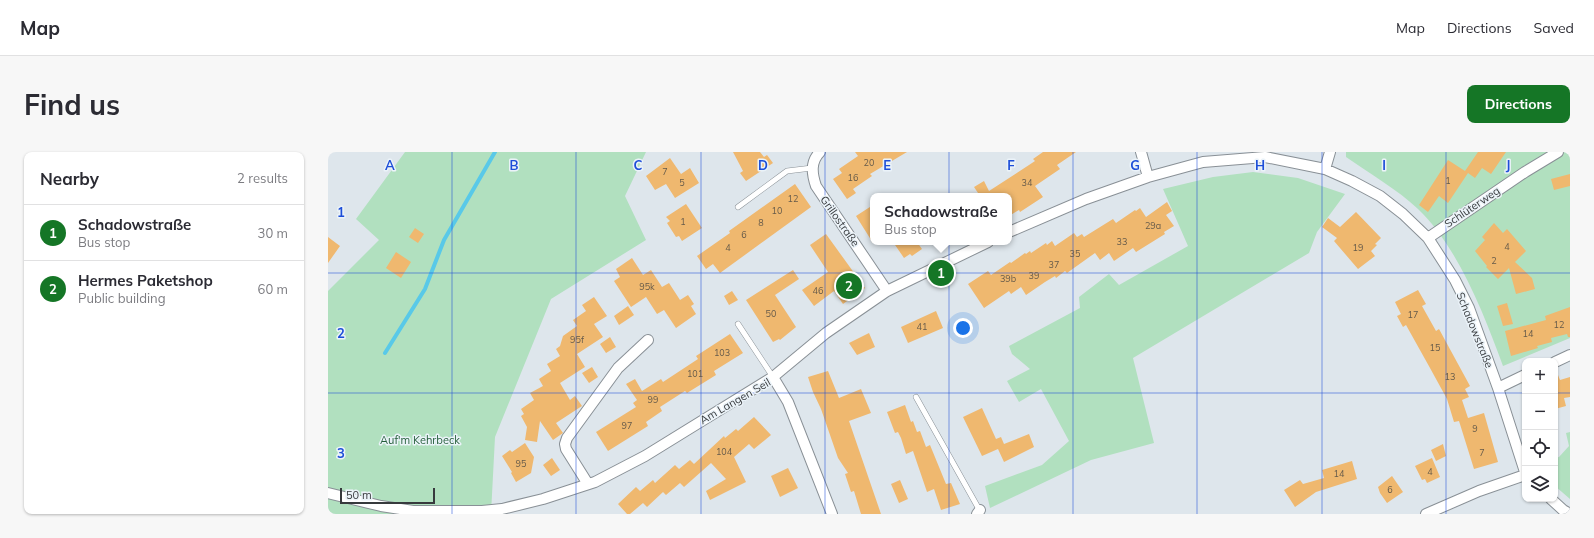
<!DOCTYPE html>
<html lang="en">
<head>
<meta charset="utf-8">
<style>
  :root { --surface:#fff; --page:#f7f7f7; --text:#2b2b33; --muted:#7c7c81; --line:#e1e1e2; --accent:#157626 }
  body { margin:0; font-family:Mulish,sans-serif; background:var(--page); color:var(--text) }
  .controls { position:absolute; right:12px; bottom:12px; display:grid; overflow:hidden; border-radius:8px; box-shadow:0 1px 3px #0004 }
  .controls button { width:36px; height:36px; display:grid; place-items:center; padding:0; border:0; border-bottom:1px solid var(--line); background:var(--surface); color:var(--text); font:20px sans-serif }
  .scale { position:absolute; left:12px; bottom:10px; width:95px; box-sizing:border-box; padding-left:4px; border:2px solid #373a3d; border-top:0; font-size:11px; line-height:14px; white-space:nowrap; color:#373a3d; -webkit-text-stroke:3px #ebf3f9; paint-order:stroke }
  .you { position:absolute; left:635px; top:176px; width:14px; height:14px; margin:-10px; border:3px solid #fff; border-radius:50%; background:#1a73e8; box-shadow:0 0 0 6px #1a73e833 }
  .badge { display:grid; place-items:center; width:26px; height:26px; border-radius:50%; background:var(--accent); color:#fff; font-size:13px; font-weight:700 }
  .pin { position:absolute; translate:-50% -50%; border:2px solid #fff; box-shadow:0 1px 4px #0006 }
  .popup { position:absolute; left:542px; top:41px; width:142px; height:52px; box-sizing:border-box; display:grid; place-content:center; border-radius:8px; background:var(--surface); filter:drop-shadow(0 1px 3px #0005); font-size:13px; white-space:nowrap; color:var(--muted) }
  .popup b { font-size:15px; color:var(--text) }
  .popup::after { content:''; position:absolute; left:50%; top:100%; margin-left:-8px; border:8px solid transparent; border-top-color:var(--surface) }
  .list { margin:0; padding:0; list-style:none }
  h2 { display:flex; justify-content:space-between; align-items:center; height:52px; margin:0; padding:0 16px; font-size:17px }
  h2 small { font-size:13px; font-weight:400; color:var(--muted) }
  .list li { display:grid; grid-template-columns:26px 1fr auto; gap:12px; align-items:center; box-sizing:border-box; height:56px; padding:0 16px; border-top:1px solid var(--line) }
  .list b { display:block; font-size:15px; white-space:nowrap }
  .list p { margin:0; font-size:13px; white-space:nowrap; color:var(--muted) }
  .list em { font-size:13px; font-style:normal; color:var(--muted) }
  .icon { flex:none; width:22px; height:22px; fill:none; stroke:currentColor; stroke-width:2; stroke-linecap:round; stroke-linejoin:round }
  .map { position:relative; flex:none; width:1242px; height:362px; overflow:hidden; border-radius:8px }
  header { display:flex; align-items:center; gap:24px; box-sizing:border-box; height:56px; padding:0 20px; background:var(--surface); border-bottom:1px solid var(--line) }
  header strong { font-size:19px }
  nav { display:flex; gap:22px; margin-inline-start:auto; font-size:14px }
  .intro { display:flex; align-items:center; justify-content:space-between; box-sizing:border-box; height:96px; padding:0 24px }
  h1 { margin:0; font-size:28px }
  .button { padding:10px 18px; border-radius:8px; background:var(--accent); color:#fff; font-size:14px; font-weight:700 }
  main { display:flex; gap:24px; padding:0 24px }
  aside { flex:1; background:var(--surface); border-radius:8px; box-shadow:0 1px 3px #0004 }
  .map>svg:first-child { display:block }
  .green { fill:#b1e0bf }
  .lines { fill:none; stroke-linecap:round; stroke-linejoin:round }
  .stream { stroke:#59c9e8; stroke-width:4 }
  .building { fill:#efb86f }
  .service-casing { stroke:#899096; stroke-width:6 }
  .minor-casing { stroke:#899096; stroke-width:12 }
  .service { stroke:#fff; stroke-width:5 }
  .minor { stroke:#fff; stroke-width:10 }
  .grid { fill:none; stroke:#1d4ed8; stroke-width:1; stroke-opacity:0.55 }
  .labels { text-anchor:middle; stroke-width:3; stroke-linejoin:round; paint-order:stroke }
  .number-label { font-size:9px; fill:#655a4a }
  .street-label { font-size:11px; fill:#373a3d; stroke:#ebf3f9 }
  .park-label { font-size:11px; fill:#245e3a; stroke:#ebf3f9 }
  .grid-label { font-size:13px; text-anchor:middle; font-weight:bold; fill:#1d4ed8; stroke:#ebf3f9; stroke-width:3; stroke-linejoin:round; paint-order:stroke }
</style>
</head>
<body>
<header>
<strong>Map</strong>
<nav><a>Map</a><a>Directions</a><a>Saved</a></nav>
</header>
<div class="intro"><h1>Find us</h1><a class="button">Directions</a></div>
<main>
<aside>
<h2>Nearby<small>2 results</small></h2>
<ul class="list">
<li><span class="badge">1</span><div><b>Schadowstraße</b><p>Bus stop</p></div><em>30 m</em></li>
<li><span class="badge">2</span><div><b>Hermes Paketshop</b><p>Public building</p></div><em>60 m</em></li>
</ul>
</aside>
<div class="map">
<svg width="1242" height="362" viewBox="0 0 1242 362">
  <rect width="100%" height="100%" fill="#dee6ec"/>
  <path class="green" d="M77 0H318L297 44 318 88 223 147 167 285 163 362H0V139L51 88 28 67Z
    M1018 0H1242V186L1175 214C1156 162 1130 95 1090 57 1070 38 1041 21 1018 5Z
    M925 20 970 26 1017 42 989 80 981 101 805 206 826 291 763 308 662 356 657 334 714 313 741 289 713 237 691 250 679 229 702 217 684 202 681 194 752 156 751 145 781 122 791 133 860 94 835 37 885 25Z
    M1242 280V347L1227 334V306L1231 305 1241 294 1238 281Z"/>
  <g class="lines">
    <path class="stream" d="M57 201 97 137 116 88 167 0"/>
  </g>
  <path class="building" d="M405 0H432L436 5 439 3 445 11 418 29 412 21 415 19Z
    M527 0H579L542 22 544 24 525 37 528 41 519 47 505 27 514 21 511 17 530 4Z
    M715 0H748L729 13 732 17 707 34 715 45 692 60 691 58 681 64V44H652L646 35 656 29 661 39 701 13 707 9 705 7Z
    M1150 0H1178L1163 22 1154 16 1147 26 1140 21 1120 51 1111 44 1100 60 1091 53 1120 8 1137 19Z
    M342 6 353 22 362 16 371 31 347 46 338 32 327 38 318 24Z
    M1242 22V34L1226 38 1223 27Z
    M467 32 483 55 392 121 385 112 378 117 369 104 402 81 401 79Z
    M839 50 844 59 838 63 846 74 836 80 837 82 808 100 805 96 786 109 781 101 772 108 767 101 739 121 737 119 728 126 727 124 717 130 698 143 693 135 683 142 681 139 656 156 640 132 660 119 663 123 682 110 683 111 697 101 698 102 702 99 703 101 718 91 719 93 724 89 727 94 746 81 749 85 754 82 756 85 785 67 788 71 807 58 808 59 812 56 818 65Z
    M358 52 374 76 354 89 351 84 348 85 339 71 342 69 338 65Z
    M545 53V91L528 64Z
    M1028 60 1053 86 1047 92 1049 93 1043 99 1047 104 1030 117 1006 89 1009 86 994 75 1000 66 1012 75Z
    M1166 71 1175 81 1179 77 1198 99 1187 110 1204 126 1207 137 1188 142 1181 116 1170 127 1158 115 1159 114 1147 99 1157 88 1154 85Z
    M87 76 96 82 90 91 81 85Z
    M498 82 537 136 515 152 506 139 486 154 474 138 500 120 482 93Z
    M0 85 12 94 0 111Z
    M565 90H589L594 97 584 104 582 102 576 106Z
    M68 100 83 110 73 126 58 116Z
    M304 106 315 123 323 118 334 135 341 131 352 148 360 143 366 152 363 154 368 162 348 176 336 158 329 162 318 145 303 155 286 129 292 125 288 117Z
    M465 118 471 127 447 143 468 175 452 188 451 187 445 190 418 148Z
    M1090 138 1098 152 1094 154 1108 179 1111 177 1142 234 1137 237 1141 245 1134 248 1140 266 1156 261 1170 310 1146 317 1131 269 1126 270 1119 247 1102 216 1078 173 1075 175 1069 164 1073 162 1067 150Z
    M404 139 410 148 401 153 396 144Z
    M266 145 279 164 266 172 275 185 249 202 257 215 232 231 242 248 247 244 254 254 228 271 235 281 225 288 212 269 209 290 197 288 199 275 193 264 196 262 193 257 206 248 202 241 215 234 211 227 223 219 219 212 232 204 228 197 232 194 235 184 249 174 245 168 258 159 254 153Z
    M1179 151 1185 172 1175 174 1169 154Z
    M300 154 306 163 291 173 286 164Z
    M1242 155V185H1240L1239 182 1223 186 1224 190 1209 194 1210 196 1183 204 1177 179 1218 168 1217 164Z
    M608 159 615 176 580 191 573 175Z
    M541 181 547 195 529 203 521 191Z
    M402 182 415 201 386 219 388 223 359 241 357 239 332 255 334 259 318 270 320 274 280 299 268 280 308 255 305 251 309 248 298 232 307 227 314 239 333 227 335 230 370 207 368 204Z
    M282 185 288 195 278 201 272 192Z
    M264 215 270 225 261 231 254 221Z
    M500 219 511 246 533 237 543 261 521 269 553 362H533L526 339 523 340 517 322 520 321 510 306 493 257 485 240 480 225Z
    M1230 223 1232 228 1242 225V245L1236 246 1238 254 1227 257V224Z
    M577 253 583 270 585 269 589 280 592 279 598 295 602 293 618 332 623 331 632 352 613 358 606 337 599 340 585 299 578 302 573 286 570 280 567 281 559 260Z
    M654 256 668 287 673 285 676 292 701 282 706 295 676 310 670 297 654 304 635 265Z
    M426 265 443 283 426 297 421 292 406 305 418 330 382 348 378 339 398 327 383 311 356 335 352 331 338 343 335 340 319 355 315 351 302 362H299L290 352 308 335 312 339 325 328 327 331 347 313 351 317 362 308 366 312 396 284 397 286 408 277 410 279Z
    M197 291 206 305 203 321 188 330 183 321 184 320 174 304 182 298 184 300Z
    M1115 292 1118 304 1108 309 1103 298Z
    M224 306 232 318 223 324 215 313Z
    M1104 306 1112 325 1099 331 1097 327 1094 328 1087 314Z
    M1024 309 1029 327 988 340 967 355 956 338 972 328 975 332 996 326 994 318Z
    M460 316 470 336 452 345 443 324Z
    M1064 324 1075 340 1059 351 1052 341 1050 335Z
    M572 328 580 347 571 351 563 332Z"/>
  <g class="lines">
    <g class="service-casing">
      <path id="service" d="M410 55 459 19 484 16
        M410 172 445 225
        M588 245 652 359"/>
    </g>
    <g class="minor-casing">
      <path id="minor" d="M492 0C482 10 484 22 488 34L559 139
        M813 0 820 25
        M997 17 1002 0
        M681 80 758 47 820 25 875 10 937 5 997 17 1024 29 1052 44 1075 62 1100 86 1127 128 1141 156 1170 236 1197 320
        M1100 86 1197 20 1230 0
        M1227 210 1242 203
        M445 225 460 250 504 362
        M1170 236 1197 223
        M260 332 238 297 237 292 239 286 290 216 320 188
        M0 341 53 354 85 359H154L174 357 215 347 267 330 317 304 445 225 498 181 559 139 660 90
        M1223 347 1235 358 1242 362
        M649 362 652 358
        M1098 362 1151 339 1197 323"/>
    </g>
    <use href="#service" class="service"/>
    <use href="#minor" class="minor"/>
  </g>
  <path class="grid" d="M124 0V362M248 0V362M373 0V362M497 0V362M621 0V362M745 0V362M869 0V362M994 0V362M1118 0V362M0 121H1242M0 241H1197M1227 241H1242"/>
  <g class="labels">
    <g class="number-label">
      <text x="541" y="14">20</text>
      <text x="337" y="23">7</text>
      <text x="525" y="29">16</text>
      <text x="1120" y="32">1</text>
      <text x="354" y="34">5</text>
      <text x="699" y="34">34</text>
      <text x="465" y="50">12</text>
      <text x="449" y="62">10</text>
      <text x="355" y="73">1</text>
      <text x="433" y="74">8</text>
      <text x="825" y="77">29a</text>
      <text x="416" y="86">6</text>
      <text x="794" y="93">33</text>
      <text x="1179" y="98">4</text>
      <text x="400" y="99">4</text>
      <text x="1030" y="99">19</text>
      <text x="747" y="105">35</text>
      <text x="1166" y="112">2</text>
      <text x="726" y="116">37</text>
      <text x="706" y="127">39</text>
      <text x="680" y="130">39b</text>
      <text x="319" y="138">95k</text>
      <text x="490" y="142">46</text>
      <text x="443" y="165">50</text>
      <text x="1085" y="166">17</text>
      <text x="1231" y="176">12</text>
      <text x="594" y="178">41</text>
      <text x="1200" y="185">14</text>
      <text x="249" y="191">95f</text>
      <text x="1107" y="199">15</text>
      <text x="394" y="204">103</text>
      <text x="367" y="225">101</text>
      <text x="1122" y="228">13</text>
      <text x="325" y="251">99</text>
      <text x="299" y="277">97</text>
      <text x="1147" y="280">9</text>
      <text x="396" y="303">104</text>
      <text x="1154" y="304">7</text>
      <text x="193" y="315">95</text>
      <text x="1102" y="323">4</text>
      <text x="1011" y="325">14</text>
      <text x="1062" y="341">6</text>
    </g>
    <g class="street-label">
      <text transform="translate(1144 55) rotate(-34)" y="4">Schlüterweg</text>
      <text transform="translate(512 69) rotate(55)" y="4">Grillostraße</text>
      <text transform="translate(1147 178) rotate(68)" y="4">Schadowstraße</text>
      <text transform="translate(407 249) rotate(-30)" y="4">Am Langen Seil</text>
    </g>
    <g class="park-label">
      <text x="92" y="292">Auf'm Kehrbeck</text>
    </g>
  </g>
  <g class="grid-label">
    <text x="62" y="18">A</text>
    <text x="186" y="18">B</text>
    <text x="310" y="18">C</text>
    <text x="435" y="18">D</text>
    <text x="559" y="18">E</text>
    <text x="683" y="18">F</text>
    <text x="807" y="18">G</text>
    <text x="932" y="18">H</text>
    <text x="1056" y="18">I</text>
    <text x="1180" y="18">J</text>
    <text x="13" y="65">1</text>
    <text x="13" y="186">2</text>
    <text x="13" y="306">3</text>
  </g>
</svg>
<div class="controls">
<button>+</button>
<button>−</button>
<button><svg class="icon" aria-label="locate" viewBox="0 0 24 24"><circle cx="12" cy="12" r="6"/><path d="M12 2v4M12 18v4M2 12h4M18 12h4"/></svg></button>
<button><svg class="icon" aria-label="layers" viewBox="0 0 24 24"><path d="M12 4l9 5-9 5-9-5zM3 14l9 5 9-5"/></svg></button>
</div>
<div class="scale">50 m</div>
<div class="you"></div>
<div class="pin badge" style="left:613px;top:121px">1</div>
<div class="popup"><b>Schadowstraße</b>Bus stop</div>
<div class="pin badge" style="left:521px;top:134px">2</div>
</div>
</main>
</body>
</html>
